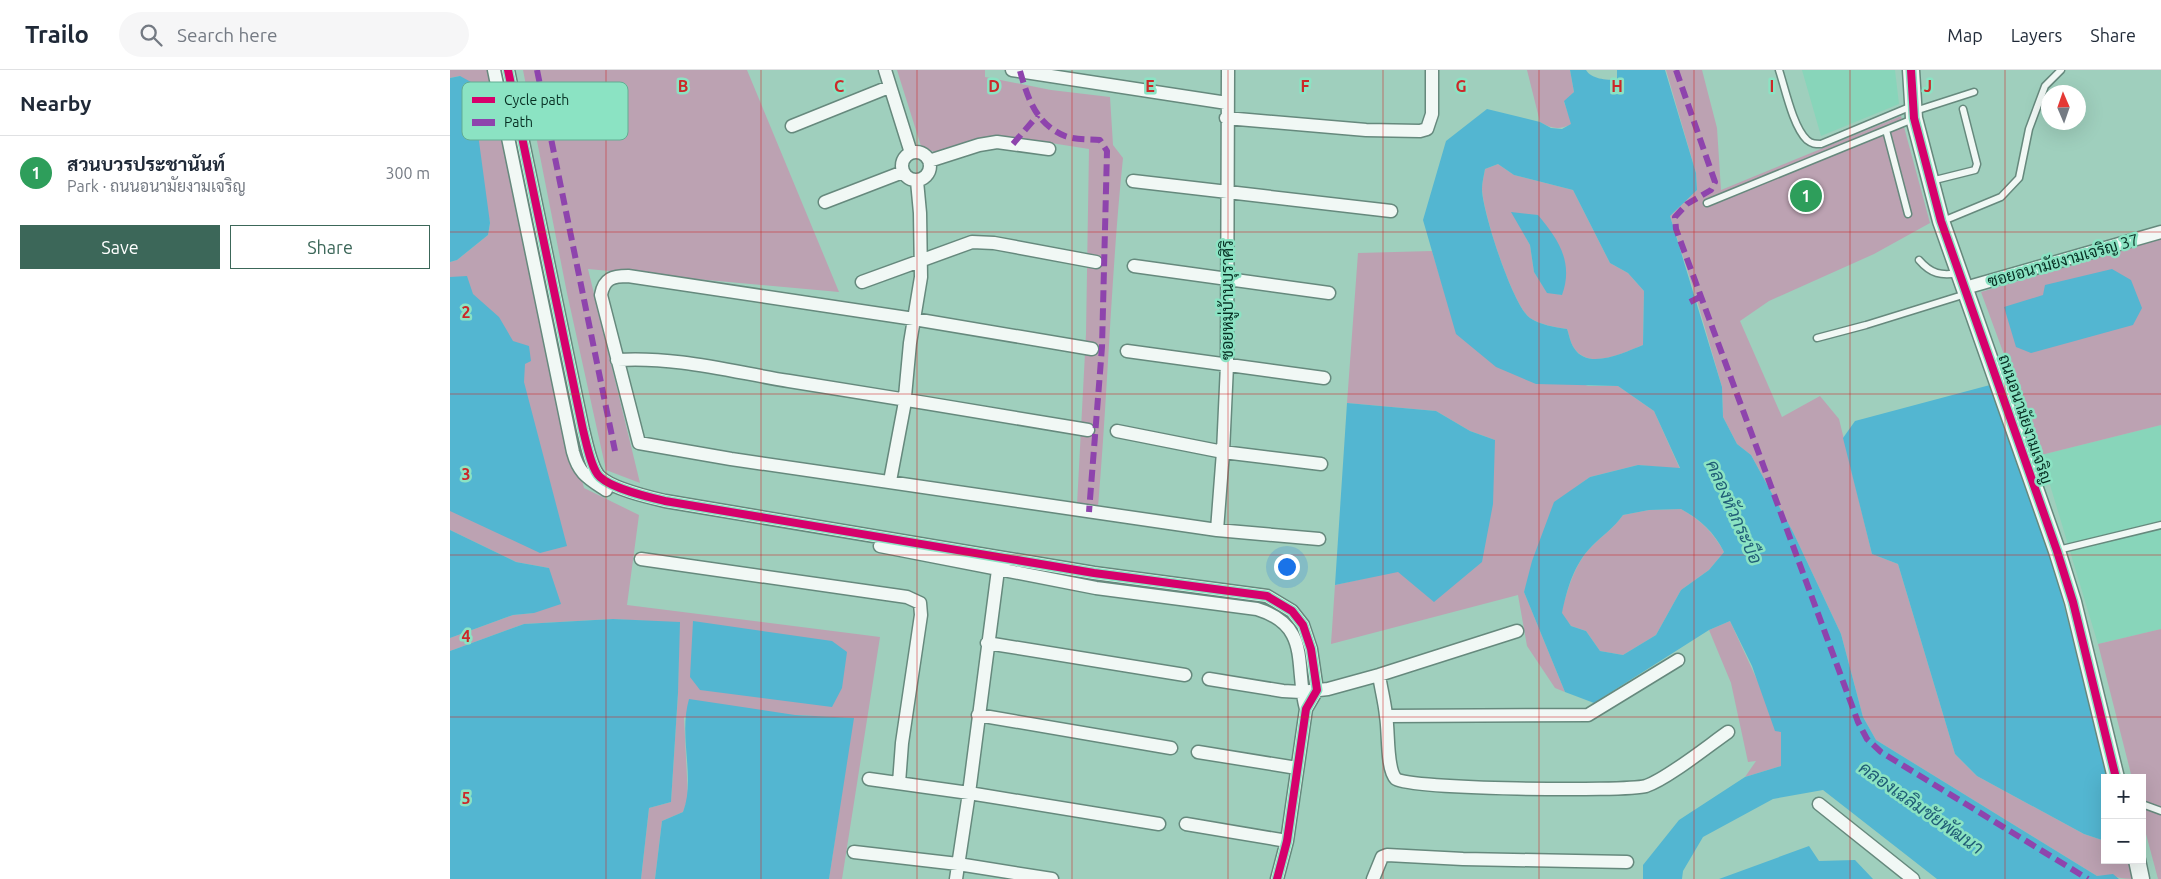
<!DOCTYPE html>
<html lang="en">
<head>
<meta charset="utf-8">
<style>
  :root { --surface:#fff; --page:#f6f6f7; --text:#1f2937; --muted:#747a83; --line:#e0e1e3; --accent:#3c6759 }
  body { margin:0; font-family:Ubuntu,Sarabun,sans-serif; background:var(--page); color:var(--text) }
  .controls { position:absolute; right:15px; bottom:15px; display:grid; overflow:hidden; border-radius:0px; box-shadow:0 5px 20px #0002 }
  .controls button { width:45px; height:45px; display:grid; place-items:center; padding:0; border:0; border-bottom:1px solid var(--line); background:var(--surface); color:var(--text); font:25px sans-serif }
  .compass { position:absolute; left:1591px; top:15px; width:45px; height:45px; border-radius:50%; background:var(--surface); box-shadow:0 5px 20px #0002; rotate:358deg }
  .you { position:absolute; left:836px; top:496px; width:18px; height:18px; margin:-12px; border:4px solid #fff; border-radius:50%; background:#1a73e8; box-shadow:0 0 0 8px #1a73e833 }
  .badge { display:grid; place-items:center; width:32px; height:32px; border-radius:50%; background:var(--accent); color:#fff; font-size:16px; font-weight:700 }
  .pin { position:absolute; translate:-50% -50%; border:2px solid #fff; box-shadow:0 1px 5px #0006 }
  .list { margin:0; padding:0; list-style:none }
  h2 { display:flex; justify-content:space-between; align-items:center; height:65px; margin:0; padding:0 20px; font-size:21px }
  h2 small { font-size:16px; font-weight:400; color:var(--muted) }
  .list li { display:grid; grid-template-columns:32px 1fr auto; gap:15px; align-items:center; box-sizing:border-box; height:75px; padding:0 20px; border-top:1px solid var(--line) }
  .list b { display:block; font-size:19px; white-space:nowrap }
  .list p { margin:0; font-size:16px; white-space:nowrap; color:var(--muted) }
  .list em { font-size:16px; font-style:normal; color:var(--muted) }
  .actions { display:flex; gap:10px; padding:15px 20px }
  .actions a { flex:1; padding:11px 0; border:1px solid var(--accent); border-radius:0px; text-align:center; font-size:18px; color:var(--accent) }
  .actions .main { background:var(--accent); color:#fff }
  .icon { flex:none; width:28px; height:28px; fill:none; stroke:currentColor; stroke-width:2; stroke-linecap:round; stroke-linejoin:round }
  .map { position:relative; flex:none; width:1711px; height:809px; overflow:hidden }
  header { display:flex; align-items:center; gap:30px; box-sizing:border-box; height:70px; padding:0 25px; background:var(--surface); border-bottom:1px solid var(--line) }
  header strong { font-size:24px }
  nav { display:flex; gap:28px; margin-inline-start:auto; font-size:18px }
  .search { width:350px; height:45px; background:var(--page); display:flex; align-items:center; gap:12px; box-sizing:border-box; padding:0 18px; border-radius:28px; color:var(--muted); font-size:19px }
  main { display:flex }
  aside { flex:1; background:var(--surface) }
  .map>svg:first-child { display:block }
  .built { fill:#88d5ba }
  .green { fill:#bca2b2; fill-rule:evenodd }
  .water { fill:#53b6d1; fill-rule:evenodd }
  .lines { fill:none; stroke-linecap:round; stroke-linejoin:round }
  .service-casing { stroke:#66897d; stroke-width:9 }
  .minor-casing { stroke:#66897d; stroke-width:15 }
  .tertiary-casing { stroke:#66897d; stroke-width:19 }
  .service { stroke:#f1f8f5; stroke-width:6 }
  .minor { stroke:#f1f8f5; stroke-width:12 }
  .tertiary { stroke:#f1f8f5; stroke-width:16 }
  .quiet { stroke:#8e44ad; stroke-width:6; stroke-dasharray:12 6; stroke-linecap:butt }
  .cycleway-casing { stroke:#8be3c3; stroke-width:11 }
  .cycleway { stroke:#d6006c; stroke-width:8 }
  .grid { fill:none; stroke:#cc2828; stroke-width:1; stroke-opacity:0.55 }
  .labels { text-anchor:middle; stroke-width:5; stroke-linejoin:round; paint-order:stroke }
  .street-label { font-size:16px; fill:#072f23; stroke:#8be3c3 }
  .water-label { font-size:18px; font-style:italic; fill:#215e77; stroke:#8be3c3 }
  .key { fill:#8be3c3; stroke:#63ad93; stroke-width:1 }
  .key-label { font-size:14px; fill:#072f23 }
  .grid-label { font-size:16px; text-anchor:middle; font-weight:bold; fill:#cc2828; stroke:#8be3c3; stroke-width:5; stroke-linejoin:round; paint-order:stroke }
</style>
</head>
<body>
<header>
<strong>Trailo</strong>
<div class="search"><svg class="icon" aria-label="search" viewBox="0 0 24 24"><circle cx="10" cy="10" r="6"/><path d="M15 15l6 6"/></svg>Search here</div>
<nav><a>Map</a><a>Layers</a><a>Share</a></nav>
</header>
<main>
<aside>
<h2>Nearby<small></small></h2>
<ul class="list">
<li><span class="badge" style="background:#2e9e5b">1</span><div><b>สวนบวรประชานันท์</b><p>Park · ถนนอนามัยงามเจริญ</p></div><em>300 m</em></li>
</ul>
<div class="actions"><a class="main">Save</a><a>Share</a></div>
</aside>
<div class="map">
<svg width="1711" height="809" viewBox="0 0 1711 809">
  <rect width="100%" height="100%" fill="#9fcfbd"/>
  <path class="built" d="M1352 0H1445L1449 34 1371 66Z
    M1711 355V559L1648 574 1591 385Z"/>
  <path class="green" d="M0 0H37L82 212 134 418 189 445 177 535 430 567 392 809H379L403 648 345 645 234 647 238 728 233 742 212 751 205 809H191L199 738 221 732 228 623 229 553 163 549 74 554 0 581V568L63 545 84 543 99 498 66 492 0 460V192L7 190 38 165 40 153 10 6 0 8Z
    M73 0H297L389 222 138 199 190 413 156 400 117 223Z
    M447 0H535V7L601 20 660 27 663 75 673 88C661 204 658 320 648 437L627 435 636 264 639 79 556 66 484 82 471 76Z
    M1077 0H1120L1124 22 1114 32 1122 54C1109 60 1102 59 1090 52Z
    M1216 0H1252L1267 58 1271 120 1451 46 1480 153 1424 184 1319 231 1290 251 1332 347 1370 326 1389 349 1422 484 1448 494 1505 684 1527 706 1634 764 1655 771V790H1679L1684 809C1670 809 1661 805 1647 806L1426 670 1413 647 1391 564 1343 462 1301 385 1287 374 1273 347 1272 317 1246 227 1220 146 1247 120 1246 103Z
    M1048 94 1064 105 1123 120 1160 193 1178 203 1194 221 1193 275C1175 282 1139 301 1124 278 1120 272 1119 264 1117 259 1104 257 1091 255 1080 248 1063 237 1032 140 1032 118 1032 112 1034 105 1035 99ZM1062 142 1112 225 1097 222 1084 202 1080 175Z
    M1711 169V355L1591 385 1531 222Z
    M982 181 1007 264 1138 316H1168L1204 341 1230 399 1188 395 1140 407 1104 433 1074 522 1115 622 1105 618 1077 576 1068 525 881 574 885 515 948 501 1045 370 1020 361 986 341 897 333 908 183Z
    M1231 439C1251 450 1263 462 1274 482L1259 500 1231 520 1206 565 1173 585 1150 581 1136 561 1121 556 1111 543C1118 519 1124 494 1142 476 1153 465 1164 458 1173 445L1199 440Z
    M1280 551 1331 662V696L1295 707 1306 691 1298 692 1281 613 1259 560Z
    M1711 559V809H1708L1692 749V708H1682L1648 574Z"/>
  <path class="water" d="M1120 0H1136C1141 9 1156 10 1167 10V0H1215L1246 103 1247 120 1220 146 1272 317 1273 347 1287 374 1301 385 1343 462 1391 564 1413 647 1426 670 1647 806 1663 804 1669 809H1487L1373 720 1323 729 1253 767 1233 801 1232 809H1193V795L1229 750 1295 707 1331 696V662L1325 661 1302 596 1280 551 1259 560 1144 633 1115 622 1074 522 1082 491 1104 432 1140 407 1188 395 1230 398 1204 341 1168 316 1086 314 1046 297 1006 264 973 150 996 71 1037 39 1090 52 1101 58 1112 59 1121 54 1114 31 1124 22ZM1048 94 1064 105 1123 120 1160 193 1178 203 1194 221 1193 275C1175 282 1138 301 1124 278 1120 272 1119 264 1117 259 1104 257 1091 255 1080 248 1063 237 1032 140 1032 119 1032 112 1034 105 1035 99ZM1231 439C1251 450 1264 462 1274 482L1259 500 1231 520 1206 565 1173 585 1150 581 1136 561 1121 556 1112 543C1117 519 1124 494 1142 476 1153 465 1164 458 1173 445L1199 440Z
    M10 6 21 12 40 153 38 165 7 190 0 192V8Z
    M1061 142 1088 145C1108 169 1124 192 1112 225L1097 223 1084 202 1080 175Z
    M1662 199 1681 210 1692 238 1683 255 1581 283 1566 277 1554 237 1593 225 1595 215Z
    M17 206 23 224 49 247 63 271 79 276 81 291 75 294 74 312 117 476 90 483 0 441V207Z
    M1540 315 1603 492 1658 708H1655V771L1634 764 1527 706 1505 684 1448 494 1422 484 1393 368 1405 351Z
    M897 333 986 341 1020 361 1045 370 1043 434 1032 492 984 532 948 502 885 515Z
    M0 460 66 492 99 498 111 534 84 543 63 545 0 568Z
    M163 549 230 552 228 623 221 732 199 738 191 809H0V581L74 554Z
    M243 551 382 571 397 582 392 618 382 637 250 620 240 607Z
    M239 629 345 645 404 648 379 809H205L212 751 233 742C246 708 228 667 239 629Z
    M1359 776 1369 791 1405 790 1423 809H1269Z"/>
  <g class="lines">
    <g class="service-casing">
      <path id="service" d="M1329 0C1335 18 1343 57 1357 70 1362 74 1365 74 1371 74L1462 36
        M1465 41 1524 22
        M1481 111 1525 100 1527 94 1513 39
        M1257 133 1436 60
        M1458 144 1436 60 1463 49
        M1493 151 1551 127 1569 108 1579 59 1595 16 1611 0
        M1469 190C1481 204 1491 206 1509 203
        M1367 268 1416 255 1516 224
        M1608 480 1711 455
        M1692 734 1711 741"/>
    </g>
    <g class="minor-casing">
      <path id="minor" d="M44 0 123 382C129 404 138 408 156 420
        M58 0 133 360C136 371 141 399 150 407 163 419 198 427 215 431L644 503 817 526 842 541 853 555 861 579 867 620 856 639 837 771 827 809
        M435 0 461 83
        M562 0 777 33
        M776 48 916 60 970 61 977 59 982 44V0
        M342 56 439 17
        M452 96a14 14 0 1 1 28 0a14 14 0 1 1-28 0Z
        M479 91 529 75 547 72 599 79
        M683 111 941 141
        M375 132 453 102
        M684 196 879 223
        M412 212 522 172 544 173 646 192
        M1515 218 1711 162
        M642 279 464 249 178 206C163 206 154 208 151 225L189 373 281 389 767 460 869 469
        M677 281 874 308
        M167 290C224 286 283 302 339 311 439 327 538 343 638 360
        M667 361 773 382 871 394
        M440 411 454 337 460 273 471 207 470 143 467 111
        M767 460 773 382 777 295 778 0
        M430 476 646 518 807 539C862 556 844 595 856 639
        M191 489 457 527 470 533 471 545 452 673 449 713
        M537 573 735 605
        M929 605C931 619 935 633 936 646 939 661 936 699 946 709 956 719 1176 722 1196 716 1217 709 1258 676 1278 662
        M759 609 833 621 851 622 878 619 929 605 1067 561
        M528 645 721 678
        M937 646 1138 645 1228 590
        M748 682 847 698
        M419 709 519 723 709 754
        M1369 734 1463 809
        M736 754 837 771
        M404 782 508 794 602 809
        M506 809 519 723 549 492
        M923 809 932 787 937 785 1013 789 1177 792"/>
    </g>
    <g class="tertiary-casing">
      <path id="tertiary" d="M1461 0 1464 48 1491 151 1607 481 1623 532 1666 708
        M1687 790 1691 809"/>
    </g>
    <use href="#service" class="service"/>
    <use href="#minor" class="minor"/>
    <use href="#tertiary" class="tertiary"/>
    <path class="quiet" d="M87 0 165 381
      M1226 0 1265 112 1261 120 1237 134 1225 147 1226 159 1408 652 1417 669 1431 682 1638 809
      M570 1C578 29 586 54 615 66 625 70 640 69 650 70L657 81 652 277 639 442
      M563 74 588 45
      M1240 232 1250 227"/>
    <g class="cycleway-casing">
      <path id="cycleway" d="M58 0 133 360C136 371 141 399 150 407 163 419 198 427 215 431L644 503 817 526 842 541 853 555 861 579 867 620 856 639 837 771 827 809
        M1461 0 1464 48 1491 151 1607 481 1623 532 1666 708"/>
    </g>
    <use href="#cycleway" class="cycleway"/>
  </g>
  <path class="grid" d="M156 0V809M311 0V809M467 0V809M622 0V809M778 0V809M933 0V809M1089 0V809M1244 0V809M1400 0V809M1555 0V809M0 162H1711M0 324H1711M0 485H1711M0 647H1711"/>
  <g class="labels">
    <g class="street-label">
      <text transform="translate(1613 190) rotate(-16)" y="6">ซอยอนามัยงามเจริญ 37</text>
      <text transform="translate(777 230) rotate(-90)" y="6">ซอยหมู่บ้านบุราศิริ</text>
      <text transform="translate(1576 349) rotate(71)" y="6">ถนนอนามัยงามเจริญ</text>
    </g>
    <g class="water-label">
      <text transform="translate(1284 442) rotate(66)" y="6">คลองหัวกระบือ</text>
      <text transform="translate(1471 738) rotate(35)" y="6">คลองเฉลิมชัยพัฒนา</text>
    </g>
  </g>
  <rect x="12" y="12" width="166" height="58" rx="8" class="key"/>
  <rect x="22" y="27" width="23" height="6" fill="#d6006c"/>
  <rect x="22" y="49" width="23" height="7" fill="#8e44ad"/>
  <g class="key-label">
    <text x="54" y="35">Cycle path</text>
    <text x="54" y="57">Path</text>
  </g>
  <g class="grid-label">
    <text x="233" y="22">B</text>
    <text x="389" y="22">C</text>
    <text x="544" y="22">D</text>
    <text x="700" y="22">E</text>
    <text x="855" y="22">F</text>
    <text x="1011" y="22">G</text>
    <text x="1167" y="22">H</text>
    <text x="1322" y="22">I</text>
    <text x="1478" y="22">J</text>
    <text x="16" y="248">2</text>
    <text x="16" y="410">3</text>
    <text x="16" y="572">4</text>
    <text x="16" y="734">5</text>
  </g>
</svg>
<div class="controls">
<button>+</button>
<button>−</button>
</div>
<svg class="compass" viewBox="-18 -18 36 36"><path d="M0-13l5 13h-10z" fill="#e53935"/><path d="M0 13l5-13h-10z" fill="#747a83"/></svg>
<div class="you"></div>
<div class="pin badge" style="left:1356px;top:126px;background:#2e9e5b">1</div>
</div>
</main>
</body>
</html>
